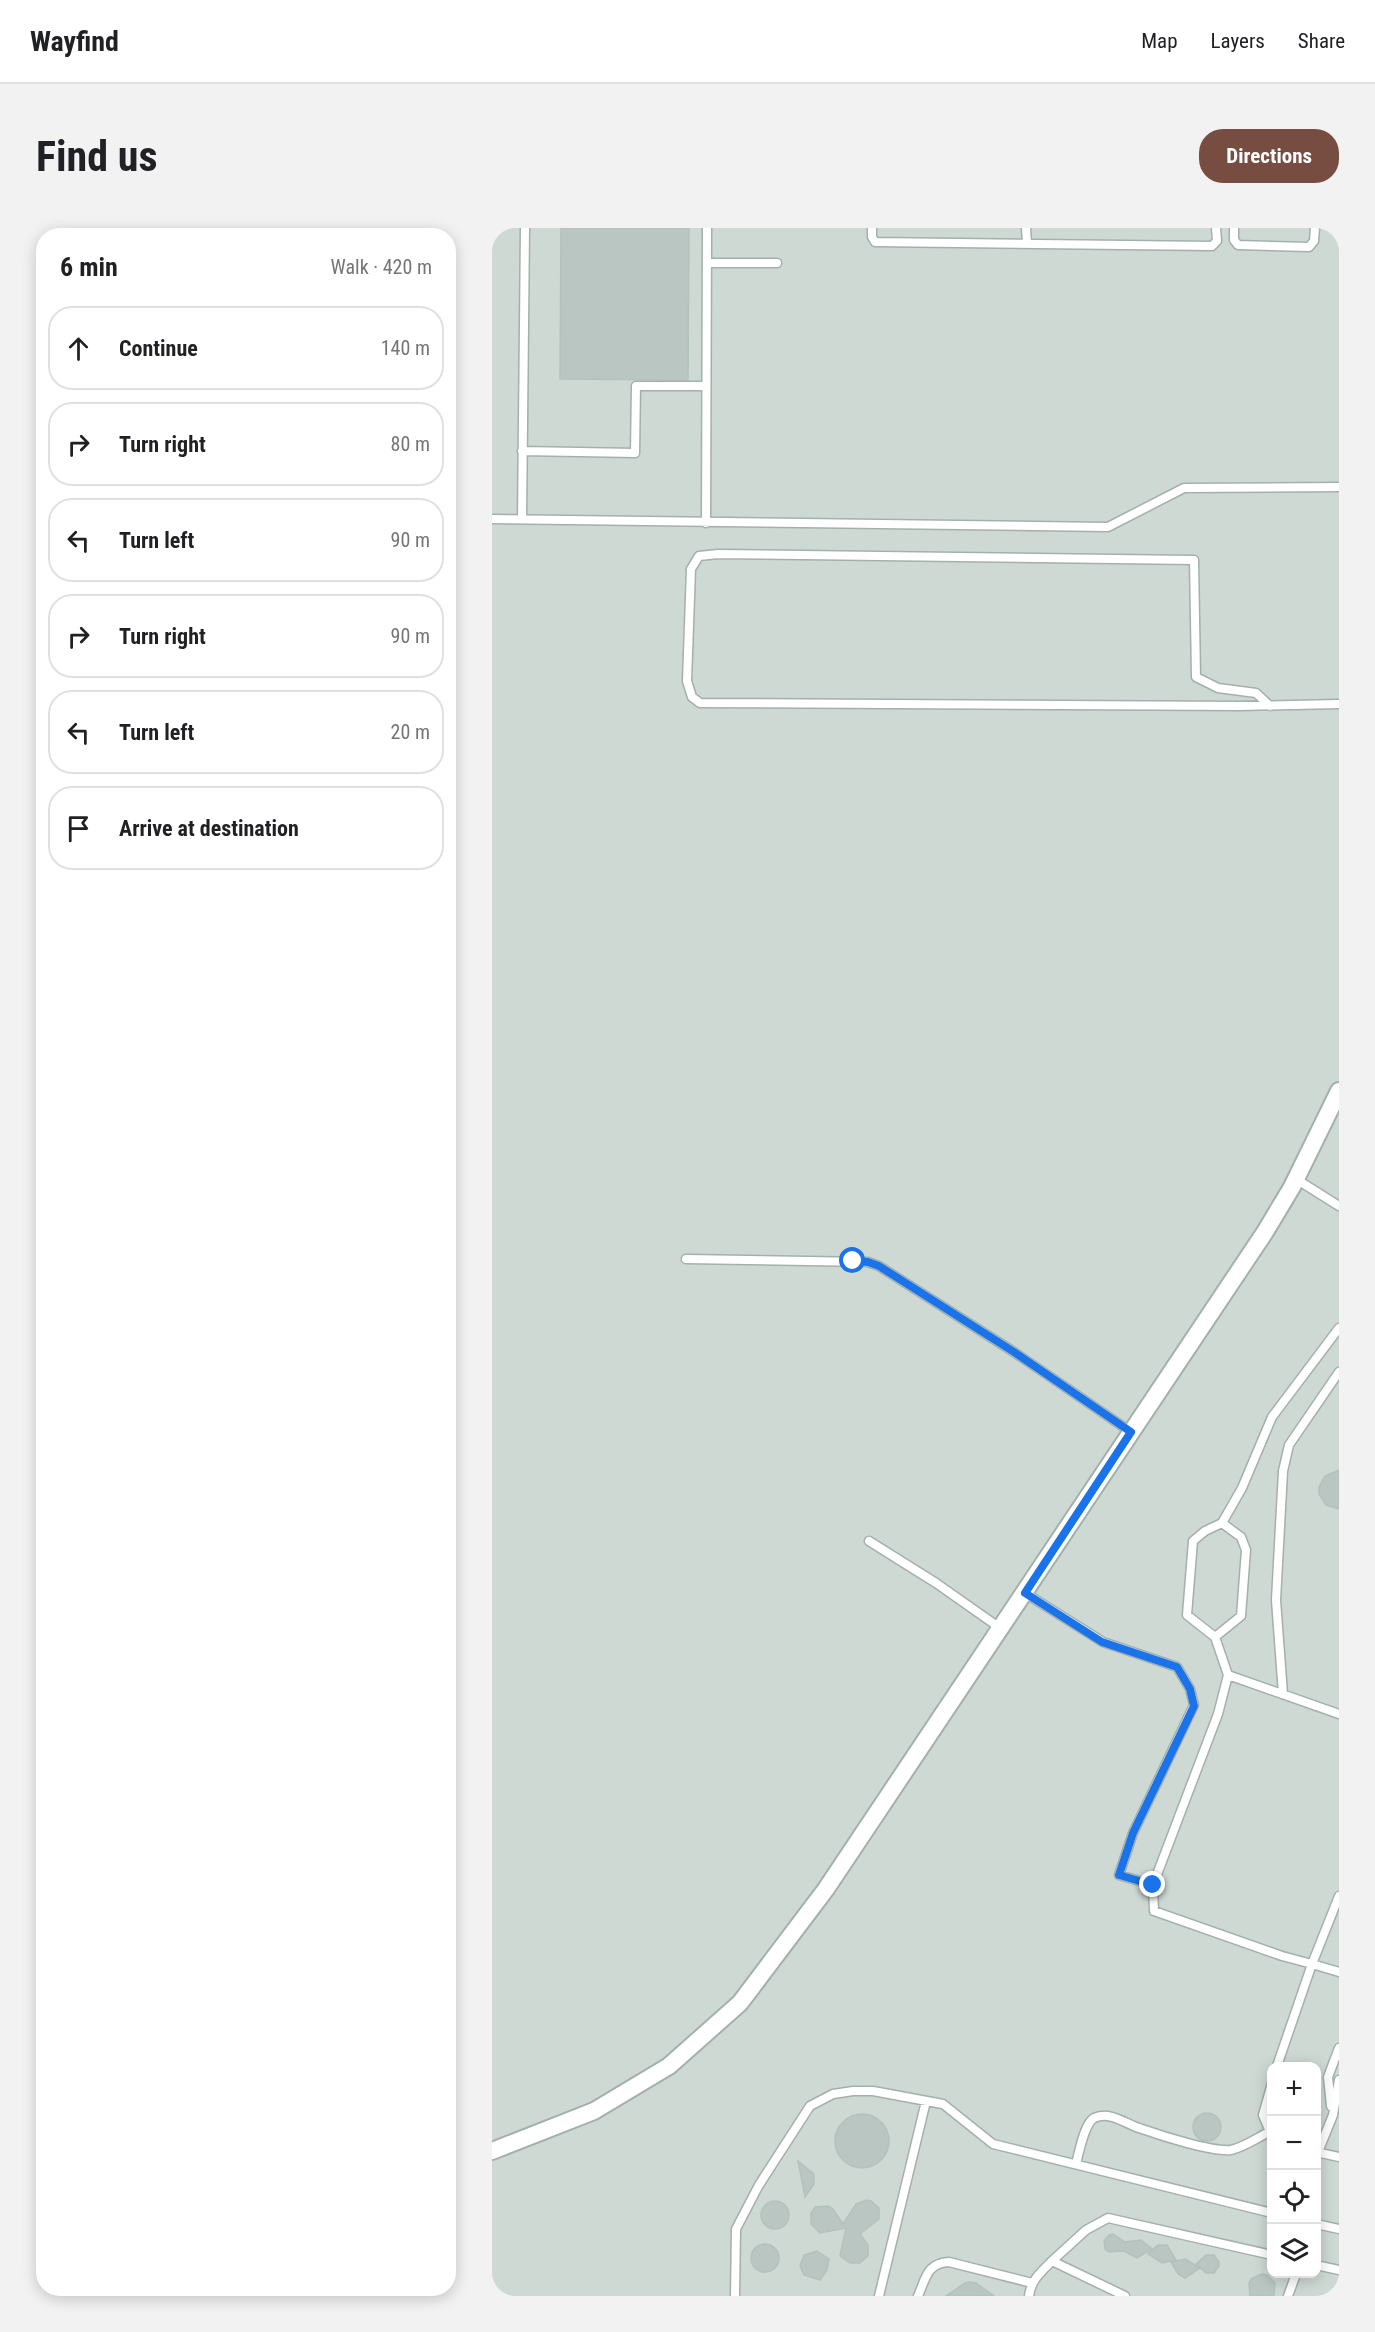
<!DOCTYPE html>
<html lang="en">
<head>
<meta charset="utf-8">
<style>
  :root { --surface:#fff; --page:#f2f2f2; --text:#202124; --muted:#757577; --line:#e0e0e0; --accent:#774d41 }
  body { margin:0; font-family:"Roboto Condensed",sans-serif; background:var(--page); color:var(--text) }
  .controls { position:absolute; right:18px; bottom:18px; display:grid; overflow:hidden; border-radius:12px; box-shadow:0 3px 15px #0003 }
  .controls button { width:54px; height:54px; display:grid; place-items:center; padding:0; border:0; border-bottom:2px solid var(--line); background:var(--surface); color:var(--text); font:30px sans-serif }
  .stop { position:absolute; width:18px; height:18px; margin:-14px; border:4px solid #1a73e8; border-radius:50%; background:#fff }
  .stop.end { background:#1a73e8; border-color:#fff; box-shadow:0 2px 6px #0008 }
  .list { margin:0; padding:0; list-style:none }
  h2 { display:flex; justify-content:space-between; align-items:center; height:78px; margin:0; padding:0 24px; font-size:26px }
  h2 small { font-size:20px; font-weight:400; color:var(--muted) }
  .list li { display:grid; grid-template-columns:39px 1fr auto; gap:18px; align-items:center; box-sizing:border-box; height:84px; margin:0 12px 12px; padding:0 12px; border:2px solid var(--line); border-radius:24px }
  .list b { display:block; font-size:22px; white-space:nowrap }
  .list em { font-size:20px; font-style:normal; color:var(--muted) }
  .icon { flex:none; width:33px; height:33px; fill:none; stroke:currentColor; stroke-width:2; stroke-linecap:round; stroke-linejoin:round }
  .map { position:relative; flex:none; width:847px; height:2068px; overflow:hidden; border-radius:24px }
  header { display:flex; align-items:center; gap:36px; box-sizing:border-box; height:84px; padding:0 30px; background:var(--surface); border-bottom:2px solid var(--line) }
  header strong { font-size:28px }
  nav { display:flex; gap:33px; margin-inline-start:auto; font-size:21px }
  .intro { display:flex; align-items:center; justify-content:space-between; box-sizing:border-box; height:144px; padding:0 36px }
  h1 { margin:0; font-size:42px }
  .button { padding:15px 27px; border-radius:24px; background:var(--accent); color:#fff; font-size:21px; font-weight:700 }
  main { display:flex; gap:36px; padding:0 36px }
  aside { flex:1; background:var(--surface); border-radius:24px; box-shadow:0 3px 15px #0003 }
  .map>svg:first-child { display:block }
  .built { fill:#ced9d4; fill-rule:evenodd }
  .building { fill:#b9c6c1; stroke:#b3c2bc; stroke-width:1.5 }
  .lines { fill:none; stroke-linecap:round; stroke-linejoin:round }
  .service-casing { stroke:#a4b0ac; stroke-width:11 }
  .minor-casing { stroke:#a4b0ac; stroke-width:20 }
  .service { stroke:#fff; stroke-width:8 }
  .minor { stroke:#fff; stroke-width:16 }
  .route { stroke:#1a73e8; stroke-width:8 }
</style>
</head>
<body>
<header>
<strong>Wayfind</strong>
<nav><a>Map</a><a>Layers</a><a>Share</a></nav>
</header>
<div class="intro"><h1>Find us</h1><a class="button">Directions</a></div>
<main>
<aside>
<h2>6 min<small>Walk · 420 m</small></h2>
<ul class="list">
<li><svg class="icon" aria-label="ahead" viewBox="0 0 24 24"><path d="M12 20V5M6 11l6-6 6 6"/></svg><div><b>Continue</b></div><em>140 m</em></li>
<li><svg class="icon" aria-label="right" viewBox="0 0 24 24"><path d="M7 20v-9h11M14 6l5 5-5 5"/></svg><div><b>Turn right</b></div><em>80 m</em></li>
<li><svg class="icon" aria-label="left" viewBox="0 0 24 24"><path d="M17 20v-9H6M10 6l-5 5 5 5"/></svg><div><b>Turn left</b></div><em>90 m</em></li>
<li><svg class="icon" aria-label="right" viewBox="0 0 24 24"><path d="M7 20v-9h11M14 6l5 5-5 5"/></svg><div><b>Turn right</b></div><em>90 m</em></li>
<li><svg class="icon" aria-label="left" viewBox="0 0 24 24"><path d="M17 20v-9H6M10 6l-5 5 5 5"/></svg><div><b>Turn left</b></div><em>20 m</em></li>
<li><svg class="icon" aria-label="arrive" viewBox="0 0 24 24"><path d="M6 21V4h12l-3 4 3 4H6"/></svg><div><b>Arrive at destination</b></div></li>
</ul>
</aside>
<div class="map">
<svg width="847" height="2068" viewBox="0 0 847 2068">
  <rect width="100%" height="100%" fill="#e0e9e5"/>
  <path class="built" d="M0 0H847V2068H0ZM780 1838H824V2046H780Z"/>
  <path class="building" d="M69 0H197L196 152 68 151Z
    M847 1242V1281L834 1277 827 1266V1259L833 1248Z
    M701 1899a14 14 0 1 1 28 0a14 14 0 1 1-28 0Z
    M343 1913a27 27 0 1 1 54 0a27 27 0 1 1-54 0Z
    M306 1933 322 1946V1956L313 1969Z
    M374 1972 379 1973 387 1980V1991L368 2006 376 2017V2028L368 2035H358L348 2028 354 2000 328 2005 319 1996V1985L323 1979 336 1978 341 1981 351 1996 364 1976Z
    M269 1987a14 14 0 1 1 28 0a14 14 0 1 1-28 0Z
    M621 2006 633 2014 649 2012 660 2021 645 2030 632 2023 617 2024 613 2021 612 2013 617 2007Z
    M259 2030a14 14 0 1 1 28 0a14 14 0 1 1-28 0Z
    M666 2017H675L684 2032 670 2035 656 2026Z
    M325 2023 337 2031 335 2042 328 2052 312 2047 308 2038 312 2027Z
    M714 2027H722L727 2034V2038L722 2045H714L704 2036Z
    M693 2031 708 2040 693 2050 686 2046 679 2034Z
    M770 2046 775 2047 783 2055 782 2068H758L757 2055 760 2050Z
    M478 2054 484 2055 502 2068H454L473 2055Z"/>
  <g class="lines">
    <g class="service-casing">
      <path id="service" d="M380 0V9L383 14 720 18 725 13 724 0
        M534 0 535 16
        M742 0V12L746 17 817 19 822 13 823 0
        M215 35H285
        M30 223 143 225 144 158H214
        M0 291 616 299 692 260 847 259
        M30 291 33 0
        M214 295 215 0
        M778 478 764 465 726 460 704 449 702 332 226 326 207 328 199 341 195 453 200 469 208 475 747 478 847 476
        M804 951 847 978
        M194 1031 376 1034 387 1038 522 1124 639 1204
        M377 1313 444 1355 508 1400
        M533 1365 611 1414 685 1439 698 1461 702 1477 641 1605 627 1647 661 1657
        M723 1409 749 1388 754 1322 749 1309 730 1295
        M736 1447 723 1409 695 1387 701 1313 713 1303 730 1295 750 1260 780 1189 847 1100
        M791 1466 784 1372 791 1243 797 1217 847 1144
        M847 1668 820 1736 847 1744
        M785 1838 820 1736 790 1728 662 1683 661 1657 726 1486 736 1447 847 1486
        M839 1878 836 1849 847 1820
        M779 1906 771 1887 780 1855
        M824 1924 847 1929
        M826 1924 841 1887 847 1852
        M584 1936C587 1925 592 1896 602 1890 618 1882 635 1897 650 1901 670 1908 720 1924 739 1922 752 1919 765 1910 777 1904
        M824 1996 847 2001
        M824 2037 847 2042
        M243 2068 244 2001 267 1957 318 1878 341 1866 361 1863H381L451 1876 501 1916 780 1985
        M387 2068 434 1873
        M426 2068C434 2050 435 2035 457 2034L540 2055
        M537 2068C539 2052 549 2044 560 2033
        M633 2068 560 2033 594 2002 616 1990 780 2027
        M796 2068 804 2046"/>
    </g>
    <g class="minor-casing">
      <path id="minor" d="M0 1923 102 1883 177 1838 248 1775 334 1661 773 1004 800 959 847 863"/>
    </g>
    <use href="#service" class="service"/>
    <use href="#minor" class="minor"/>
  </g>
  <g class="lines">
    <path class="route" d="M361 1033 376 1034 387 1038 522 1124 639 1204 533 1365 610 1414 685 1439 698 1461 702 1478 641 1605 627 1647 661 1657"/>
  </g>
</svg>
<div class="controls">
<button>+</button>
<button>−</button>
<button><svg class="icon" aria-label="locate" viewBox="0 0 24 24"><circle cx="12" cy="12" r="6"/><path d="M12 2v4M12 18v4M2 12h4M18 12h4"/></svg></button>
<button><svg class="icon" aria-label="layers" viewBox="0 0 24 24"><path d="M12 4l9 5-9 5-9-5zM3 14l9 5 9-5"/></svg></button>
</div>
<div class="stop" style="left:361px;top:1033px"></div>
<div class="stop end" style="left:661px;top:1657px"></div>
</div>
</main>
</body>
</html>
